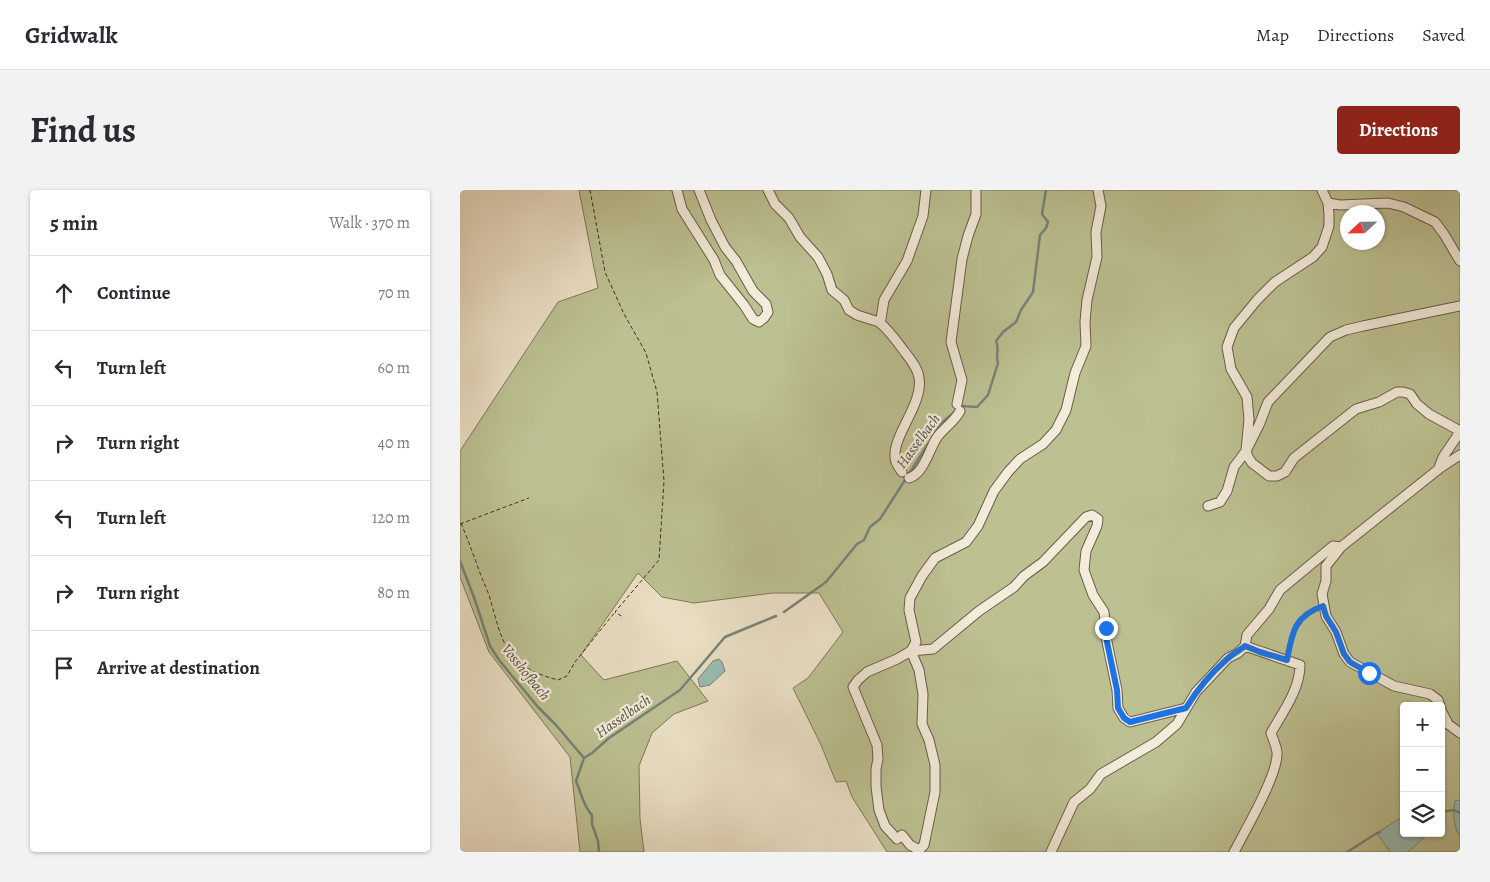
<!DOCTYPE html>
<html lang="en">
<head>
<meta charset="utf-8">
<style>
  :root { --surface:#fff; --page:#f2f2f3; --text:#2b2b33; --muted:#7c7c81; --line:#e1e1e2; --accent:#8f2418 }
  body { margin:0; font-family:Alegreya,serif; background:var(--page); color:var(--text) }
  .controls { position:absolute; right:15px; bottom:15px; display:grid; overflow:hidden; border-radius:5px; box-shadow:0 1px 4px #0004 }
  .controls button { width:45px; height:45px; display:grid; place-items:center; padding:0; border:0; border-bottom:1px solid var(--line); background:var(--surface); color:var(--text); font:25px sans-serif }
  .compass { position:absolute; left:880px; top:15px; width:45px; height:45px; border-radius:50%; background:var(--surface); box-shadow:0 1px 4px #0004; rotate:248deg }
  .stop { position:absolute; width:15px; height:15px; margin:-11px; border:4px solid #1a73e8; border-radius:50%; background:#fff }
  .stop.end { background:#1a73e8; border-color:#fff; box-shadow:0 1px 5px #0008 }
  .list { margin:0; padding:0; list-style:none }
  h2 { display:flex; justify-content:space-between; align-items:center; height:65px; margin:0; padding:0 20px; font-size:21px }
  h2 small { font-size:16px; font-weight:400; color:var(--muted) }
  .list li { display:grid; grid-template-columns:32px 1fr auto; gap:15px; align-items:center; box-sizing:border-box; height:75px; padding:0 20px; border-top:1px solid var(--line) }
  .list b { display:block; font-size:19px; white-space:nowrap }
  .list em { font-size:16px; font-style:normal; color:var(--muted) }
  .icon { flex:none; width:28px; height:28px; fill:none; stroke:currentColor; stroke-width:2; stroke-linecap:round; stroke-linejoin:round }
  .map { position:relative; flex:none; width:1000px; height:662px; overflow:hidden; border-radius:5px }
  header { display:flex; align-items:center; gap:30px; box-sizing:border-box; height:70px; padding:0 25px; background:var(--surface); border-bottom:1px solid var(--line) }
  header strong { font-size:24px }
  nav { display:flex; gap:28px; margin-inline-start:auto; font-size:18px }
  .intro { display:flex; align-items:center; justify-content:space-between; box-sizing:border-box; height:120px; padding:0 30px }
  h1 { margin:0; font-size:35px }
  .button { padding:12px 22px; border-radius:5px; background:var(--accent); color:#fff; font-size:18px; font-weight:700 }
  main { display:flex; gap:30px; padding:0 30px }
  aside { flex:1; background:var(--surface); border-radius:5px; box-shadow:0 1px 4px #0004 }
  .map>svg:first-child { display:block }
  .green { fill:#bdc192; stroke:#7e785a; fill-rule:evenodd }
  .water { fill:#99beb5; stroke:#75847a }
  .lines { fill:none; stroke-linecap:round; stroke-linejoin:round }
  .stream { stroke:#75847a; stroke-width:2.5 }
  .minor-casing { stroke:#6b5b4a; stroke-width:11 }
  .path { stroke:#402e21; stroke-width:1; stroke-dasharray:4 2.5; stroke-linecap:butt }
  .minor { stroke:#f3ecdb; stroke-width:9 }
  .route { stroke:#1a73e8; stroke-width:6 }
  .labels { text-anchor:middle; stroke-width:4.5; stroke-linejoin:round; paint-order:stroke }
  .water-label { font-size:15px; font-style:italic; fill:#565246; stroke:#f3ecdb }
</style>
</head>
<body>
<header>
<strong>Gridwalk</strong>
<nav><a>Map</a><a>Directions</a><a>Saved</a></nav>
</header>
<div class="intro"><h1>Find us</h1><a class="button">Directions</a></div>
<main>
<aside>
<h2>5 min<small>Walk · 370 m</small></h2>
<ul class="list">
<li><svg class="icon" aria-label="ahead" viewBox="0 0 24 24"><path d="M12 20V5M6 11l6-6 6 6"/></svg><div><b>Continue</b></div><em>70 m</em></li>
<li><svg class="icon" aria-label="left" viewBox="0 0 24 24"><path d="M17 20v-9H6M10 6l-5 5 5 5"/></svg><div><b>Turn left</b></div><em>60 m</em></li>
<li><svg class="icon" aria-label="right" viewBox="0 0 24 24"><path d="M7 20v-9h11M14 6l5 5-5 5"/></svg><div><b>Turn right</b></div><em>40 m</em></li>
<li><svg class="icon" aria-label="left" viewBox="0 0 24 24"><path d="M17 20v-9H6M10 6l-5 5 5 5"/></svg><div><b>Turn left</b></div><em>120 m</em></li>
<li><svg class="icon" aria-label="right" viewBox="0 0 24 24"><path d="M7 20v-9h11M14 6l5 5-5 5"/></svg><div><b>Turn right</b></div><em>80 m</em></li>
<li><svg class="icon" aria-label="arrive" viewBox="0 0 24 24"><path d="M6 21V4h12l-3 4 3 4H6"/></svg><div><b>Arrive at destination</b></div></li>
</ul>
</aside>
<div class="map">
<svg width="1000" height="662" viewBox="0 0 1000 662">
  <rect width="100%" height="100%" fill="#ece1c7"/>
  <filter id="stains"><feTurbulence type="fractalNoise" baseFrequency=".004" numOctaves="4"/><feColorMatrix values="0 0 0 0 .2 0 0 0 0 .09 0 0 0 0 .02 0 0 0 .5 -.17"/></filter>
  <radialGradient id="worn" r=".72"><stop offset=".6" stop-color="#630" stop-opacity="0"/><stop offset="1" stop-color="#630" stop-opacity=".3"/></radialGradient>
  <path class="green" d="M119 0H1000V662H427L392 607 386 591 376 592 361 555 333 498 348 488 383 442 359 403H313L234 413 202 407 178 383 121 465 144 490 217 471 248 511 214 524 192 543 179 576 180 629 184 662H120L110 567 29 462 0 387V261L98 112 138 98ZM888 22H918V52H888ZM944 516H981V643H944Z"/>
  <path class="water" d="M259 469 262 472 265 481 250 495 240 497 238 489 253 471Z
    M1000 610V646C993 638 993 622 995 611Z
    M944 628V643H969L948 662H930L917 643 937 630Z"/>
  <g class="lines">
    <path class="stream" d="M474 245 480 234 502 216 517 217 528 205 538 173C535 165 540 159 536 151L543 142 556 132 561 120 573 102 580 45 586 38 588 32 582 24 586 0
      M0 371 15 410 30 456 39 470 78 517 96 535 124 568
      M324 422 366 392 397 354 404 350 410 337 420 329 468 254
      M981 622 994 620 1000 623
      M139 662 138 651 132 634V625C123 616 121 602 116 591L124 568 132 563 149 548 220 500 265 447 316 426
      M887 662 917 643 920 642"/>
    <g class="minor-casing">
      <path id="minor" d="M217 0 222 19 254 70 260 85 284 115 293 129 299 132 304 128 308 122 306 114 293 101 276 71 265 57 251 30 239 0
        M308 0 315 14 329 28 340 47 358 67 367 84 372 100 384 110 389 120 397 125 419 132 421 129 424 110 447 71 463 26 466 0
        M862 0 868 13 869 25V36L862 57 853 67 815 92 797 110 774 138 767 157 771 179 787 207 789 229 786 261 788 267 792 273 809 286H817L825 282 834 268 896 219 919 212 937 202H943L950 204 957 214 969 224 1000 241
        M868 13 880 15 928 13 944 17 975 32 984 44 1000 71
        M419 132C429 140 436 150 444 161 450 169 458 178 459 188 464 215 428 250 436 272 437 275 440 279 442 282
        M497 214 502 190 491 152 502 69 508 46 516 24V0
        M978 280 983 267 1000 242
        M449 288C465 283 469 258 478 246 485 237 495 231 500 221
        M748 316 760 312 767 301 774 277 786 261 799 235 808 212 870 147 886 140 903 136 1000 116
        M785 456 787 445 809 419 820 400 873 356 881 357
        M451 461 459 480 463 504 462 534 469 550 475 575V602L464 655 459 660 450 655 442 645 437 649 425 636 419 620 416 597V579L418 569 417 555 393 497 398 490 407 482 437 469 451 461 473 459 519 421 554 397 564 386 583 372 626 327 632 325 638 329 637 336 626 361 624 380 633 405 644 422 647 452 657 500 658 518 664 528 670 532 726 518
        M451 461 456 452 449 420 450 408 462 386 475 368 506 352 518 336 534 301 548 282 560 269 583 254 596 240 606 220 615 183 626 156 625 132 627 110 637 67 636 42 641 16 638 0
        M980 516 978 510 970 504 934 496 890 472 884 464 876 442 866 426 862 404 866 391V376L881 357 980 278 1000 265
        M981 520 988 534 1000 543
        M591 662 614 612 630 599 641 584 696 552 717 534 736 502 768 468 778 463 785 456 840 475C840 499 823 522 811 543 813 549 816 555 817 562 819 583 785 641 774 662"/>
    </g>
    <path class="path" d="M130 0 145 82 164 124 186 163 197 202 204 291 199 370 155 422 163 427
      M1 333C8 350 14 366 20 383 23 391 26 397 29 405 43 453 44 476 98 490L107 486 115 472 155 422
      M0 334 69 308
      M829 461C832 442 837 427 855 418"/>
    <use href="#minor" class="minor"/>
  </g>
  <g class="lines">
    <path class="route" d="M646 438 647 452 657 500 658 518 664 528 670 532 726 518C737 500 750 484 766 470 772 464 779 461 785 456L800 462 827 470C832 443 834 426 863 416L866 426 876 442 884 464 890 472 909 483"/>
  </g>
  <g class="labels">
    <g class="water-label">
      <text transform="translate(458 251) rotate(-54)" y="5">Hasselbach</text>
      <text transform="translate(66 482) rotate(51)" y="5">Vosshofbach</text>
      <text transform="translate(163 526) rotate(-35)" y="5">Hasselbach</text>
    </g>
  </g>
  <rect width="100%" height="100%" filter="url(#stains)"/>
  <rect width="100%" height="100%" fill="url(#worn)"/>
</svg>
<div class="controls">
<button>+</button>
<button>−</button>
<button><svg class="icon" aria-label="layers" viewBox="0 0 24 24"><path d="M12 4l9 5-9 5-9-5zM3 14l9 5 9-5"/></svg></button>
</div>
<svg class="compass" viewBox="-18 -18 36 36"><path d="M0-13l5 13h-10z" fill="#e53935"/><path d="M0 13l5-13h-10z" fill="#7c7c81"/></svg>
<div class="stop" style="left:909px;top:483px"></div>
<div class="stop end" style="left:646px;top:438px"></div>
</div>
</main>
</body>
</html>
